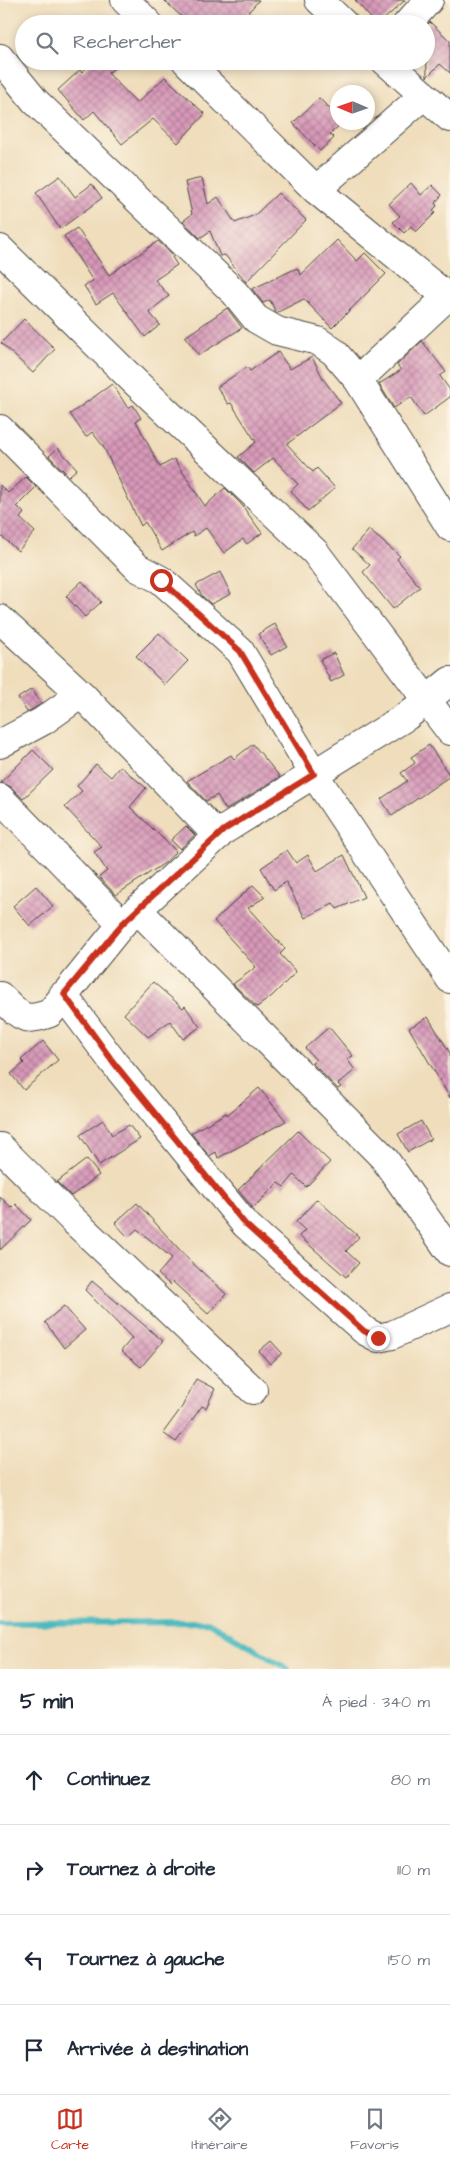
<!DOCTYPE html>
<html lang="fr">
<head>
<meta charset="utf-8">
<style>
  :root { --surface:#fff; --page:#f6f6f7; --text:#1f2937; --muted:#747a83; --line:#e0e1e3; --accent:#c8321e }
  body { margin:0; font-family:"Architects Daughter",sans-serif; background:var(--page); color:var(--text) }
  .compass { position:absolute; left:330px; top:85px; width:45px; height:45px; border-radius:50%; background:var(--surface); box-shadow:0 2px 8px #0003; rotate:272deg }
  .stop { position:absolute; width:15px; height:15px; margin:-11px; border:4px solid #c8321e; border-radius:50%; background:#fff }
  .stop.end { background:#c8321e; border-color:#fff; box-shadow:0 1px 5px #0008 }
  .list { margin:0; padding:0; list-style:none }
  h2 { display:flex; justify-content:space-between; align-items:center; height:65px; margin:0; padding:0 20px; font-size:21px }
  h2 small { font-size:16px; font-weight:400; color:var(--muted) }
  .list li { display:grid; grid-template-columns:32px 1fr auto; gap:15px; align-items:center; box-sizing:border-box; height:90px; padding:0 20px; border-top:1px solid var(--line) }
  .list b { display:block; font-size:19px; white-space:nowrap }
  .list em { font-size:16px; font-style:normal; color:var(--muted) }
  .icon { flex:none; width:28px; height:28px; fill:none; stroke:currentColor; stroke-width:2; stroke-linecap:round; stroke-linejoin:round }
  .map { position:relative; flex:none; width:450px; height:1669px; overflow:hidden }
  .search { position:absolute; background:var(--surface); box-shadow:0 2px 8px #0003; left:15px; right:15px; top:15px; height:55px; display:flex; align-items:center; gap:12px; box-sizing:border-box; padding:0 18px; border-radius:28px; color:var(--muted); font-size:19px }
  .sheet { height:425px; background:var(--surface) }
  nav { display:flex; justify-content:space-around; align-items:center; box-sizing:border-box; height:70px; border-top:1px solid var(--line); background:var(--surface); font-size:14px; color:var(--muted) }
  nav a { display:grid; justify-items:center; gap:2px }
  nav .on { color:var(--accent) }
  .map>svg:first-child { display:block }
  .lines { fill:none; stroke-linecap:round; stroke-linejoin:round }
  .stream { stroke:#4bbac0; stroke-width:6 }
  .building { fill:url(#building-cross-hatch) }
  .minor-casing { stroke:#484641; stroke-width:30 }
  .minor { stroke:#fff; stroke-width:28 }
  .route { stroke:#c8321e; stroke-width:6 }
</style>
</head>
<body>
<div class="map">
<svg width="450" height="1669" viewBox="0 0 450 1669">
  <defs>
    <pattern id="building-cross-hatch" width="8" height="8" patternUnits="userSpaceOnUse" patternTransform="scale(1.25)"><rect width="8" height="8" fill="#d899b9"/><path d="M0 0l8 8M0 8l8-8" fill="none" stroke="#af7d97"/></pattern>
  </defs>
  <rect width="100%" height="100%" fill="#fcf5e5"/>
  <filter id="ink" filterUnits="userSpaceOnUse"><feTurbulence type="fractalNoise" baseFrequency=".02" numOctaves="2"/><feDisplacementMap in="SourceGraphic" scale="10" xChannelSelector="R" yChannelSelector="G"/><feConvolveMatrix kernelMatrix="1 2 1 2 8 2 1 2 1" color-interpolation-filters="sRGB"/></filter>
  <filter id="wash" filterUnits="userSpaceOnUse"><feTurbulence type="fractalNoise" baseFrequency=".0096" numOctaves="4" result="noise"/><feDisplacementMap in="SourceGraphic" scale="20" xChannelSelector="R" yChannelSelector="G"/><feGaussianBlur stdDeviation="1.12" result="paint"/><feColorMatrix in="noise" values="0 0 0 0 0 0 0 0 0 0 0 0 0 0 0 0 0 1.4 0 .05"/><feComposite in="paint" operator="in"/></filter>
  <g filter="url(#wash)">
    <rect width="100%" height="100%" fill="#efddbb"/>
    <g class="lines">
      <path class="stream" d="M0 1623 208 1622 288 1669"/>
    </g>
    <g id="blocks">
      <path class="building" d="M164 0H259L238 24H189Z
        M355 0H405L379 24H376Z
        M430 22 450 41V73L440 64 427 77 426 26Z
        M94 61H122L108 73 137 103 165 77 205 114 178 143 153 119 122 144 94 111 84 120 58 90 80 70 82 72Z
        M319 98 338 117V122H343L330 134 334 138 320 151 293 123Z
        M60 176 75 197 92 184 102 198 60 229 36 193Z
        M202 178 208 204 218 197 235 223 255 215 278 193 306 220 246 282 225 255 220 256 210 231 200 238 183 221 192 214 185 182Z
        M411 183 421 195 432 185 442 195 435 203 437 206 433 210 436 212 416 232 411 226 404 233 393 222 400 216 389 204Z
        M77 228 109 275 158 241 174 256 172 257 177 265 155 280 169 296 149 312 160 325 145 337 113 293 96 304 84 286 93 281 64 236Z
        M337 240 357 261 365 253 386 274 332 328 304 299 276 313 270 300 263 303 252 289 297 268 301 275Z
        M227 308 242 328 199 355 185 337Z
        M24 319 55 349 33 373 1 343Z
        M422 341 446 372 440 376 450 390V397L424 416 411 397 394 408 379 384 401 370 397 365Z
        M278 352 290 369 312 357 324 380 341 403 287 444 313 472 317 468 335 488 308 511 291 491 298 484 273 458 254 473 238 457 256 442 231 403 228 404 217 387 247 367 250 371Z
        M112 384 128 408 133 405 141 418 136 421 160 467 174 459 205 506 225 488 241 504 262 533 247 544 243 539 224 553 206 528 194 536 192 532 162 551 145 522 141 526 103 446 92 432 86 437 70 414Z
        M58 448 77 469 69 476 49 456Z
        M26 477 36 487 17 506 24 513 20 518 35 532 18 551 0 535V485L8 493Z
        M369 530 400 556 397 559 420 587 393 609 363 572 370 565 352 549Z
        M220 572 231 594 211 604 202 596 196 585Z
        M82 581 101 602 85 617 66 596Z
        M275 624 287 646 271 655 258 634Z
        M159 633 188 661 165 685 136 656Z
        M334 653 344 675 331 682 320 660Z
        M32 689 41 704 27 712 18 698Z
        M253 744 280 777 226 810 217 795 206 801 187 781 231 755 234 759Z
        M429 745 450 776 392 816 381 799 407 781 401 773 415 763 411 757Z
        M33 750 53 770 23 799 11 787 1 782Z
        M96 764 111 777 120 766 146 788 130 807 176 851 166 862 116 895 99 877 107 871 94 852 102 847 65 807 82 791 77 786Z
        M186 826 195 835 180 849 171 840Z
        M287 850 296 863 308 855 317 871 344 855 364 897 337 909 333 903 305 918 286 882 274 890 261 868Z
        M253 885 265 897 248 908 285 949 280 954 296 972 272 996 257 1007 233 984 256 967 214 921Z
        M36 886 53 906 30 926 13 906Z
        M153 982 183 1008 185 1006 200 1027 183 1039 170 1021 148 1037 124 1014Z
        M428 1017 450 1053V1098L409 1028Z
        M329 1027 353 1056 347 1059 355 1070 338 1084 341 1087 338 1089 312 1063 316 1060 305 1048Z
        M43 1041 58 1060 24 1090 11 1074 24 1063 21 1060Z
        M259 1088 286 1121 218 1158 216 1152 209 1156 191 1133 226 1113 227 1115Z
        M103 1120 112 1135 129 1125 140 1139 99 1165 80 1135Z
        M421 1121 431 1139 408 1152 398 1134Z
        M298 1131 330 1162 306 1187 294 1175 284 1187 278 1183 253 1208 238 1190Z
        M87 1159 99 1175 71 1196 57 1182Z
        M0 1197 12 1208 16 1204 31 1220 0 1250Z
        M317 1199 359 1237 346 1251 359 1263 346 1277 299 1236 305 1230 296 1222Z
        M137 1203 189 1260 226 1294 208 1314 173 1282 170 1285 158 1274 172 1258 137 1229 128 1237 115 1223Z
        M92 1281 163 1341 141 1367 121 1351 132 1338 85 1290Z
        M64 1306 85 1330 64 1348 45 1322Z
        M271 1341 282 1353 270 1364 259 1351Z
        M196 1379 215 1389 206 1408 202 1406 176 1442 163 1433 182 1407Z"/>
    </g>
  </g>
  <g filter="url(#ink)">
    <use href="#blocks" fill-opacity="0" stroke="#484641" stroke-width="1"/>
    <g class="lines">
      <g class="minor-casing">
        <path id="minor" d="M125 0 149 24
          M319 0 344 24
          M407 24 429 0
          M0 58 35 101 235 293 256 319 277 331 318 341 334 352 358 380 450 527
          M186 61 316 190 450 299
          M385 61 450 118
          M316 190 424 95
          M0 249 133 380 315 552 450 731
          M358 380 447 297
          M0 429 138 568 161 580 240 651 314 774 450 979
          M0 619 81 694 218 836
          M0 744 43 721 81 694
          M0 798 122 924
          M138 910 383 1157 450 1252
          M63 995 114 1063 245 1224 365 1331 378 1338 392 1335 450 1308
          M0 996C20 1015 22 1024 50 1013L122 924 224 830 407 716 450 681
          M0 1147 71 1218 253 1390"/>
      </g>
      <use href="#minor" class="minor"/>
    </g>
  </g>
  <g class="lines" filter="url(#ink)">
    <path class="route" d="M161 580 240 651 314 774 224 830 122 924 64 994 114 1063 245 1224 364 1331 378 1338"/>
  </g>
</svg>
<svg class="compass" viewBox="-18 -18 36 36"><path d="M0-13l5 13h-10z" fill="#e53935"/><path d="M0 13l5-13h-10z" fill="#747a83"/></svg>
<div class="stop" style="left:161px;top:580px"></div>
<div class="stop end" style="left:378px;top:1338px"></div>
<div class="search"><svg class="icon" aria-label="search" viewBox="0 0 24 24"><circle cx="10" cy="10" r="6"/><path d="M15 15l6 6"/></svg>Rechercher</div>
</div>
<section class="sheet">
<h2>5 min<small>À pied · 340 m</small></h2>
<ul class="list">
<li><svg class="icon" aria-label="ahead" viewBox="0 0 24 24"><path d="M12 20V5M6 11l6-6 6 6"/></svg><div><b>Continuez</b></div><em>80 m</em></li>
<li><svg class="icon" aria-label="right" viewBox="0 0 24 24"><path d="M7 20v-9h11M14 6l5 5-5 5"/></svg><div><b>Tournez à droite</b></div><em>110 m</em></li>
<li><svg class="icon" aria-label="left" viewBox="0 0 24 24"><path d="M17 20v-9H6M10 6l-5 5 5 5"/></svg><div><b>Tournez à gauche</b></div><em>150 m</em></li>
<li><svg class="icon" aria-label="arrive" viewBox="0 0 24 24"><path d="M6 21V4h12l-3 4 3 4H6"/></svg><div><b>Arrivée à destination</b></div></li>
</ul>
</section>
<nav>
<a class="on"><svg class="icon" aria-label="map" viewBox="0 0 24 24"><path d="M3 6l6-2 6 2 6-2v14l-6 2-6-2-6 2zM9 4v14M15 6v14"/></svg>Carte</a>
<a><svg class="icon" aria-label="directions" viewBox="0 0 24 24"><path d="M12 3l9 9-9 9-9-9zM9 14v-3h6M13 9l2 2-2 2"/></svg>Itinéraire</a>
<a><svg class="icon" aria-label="saved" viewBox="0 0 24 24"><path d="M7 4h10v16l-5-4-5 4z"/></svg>Favoris</a>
</nav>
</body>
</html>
